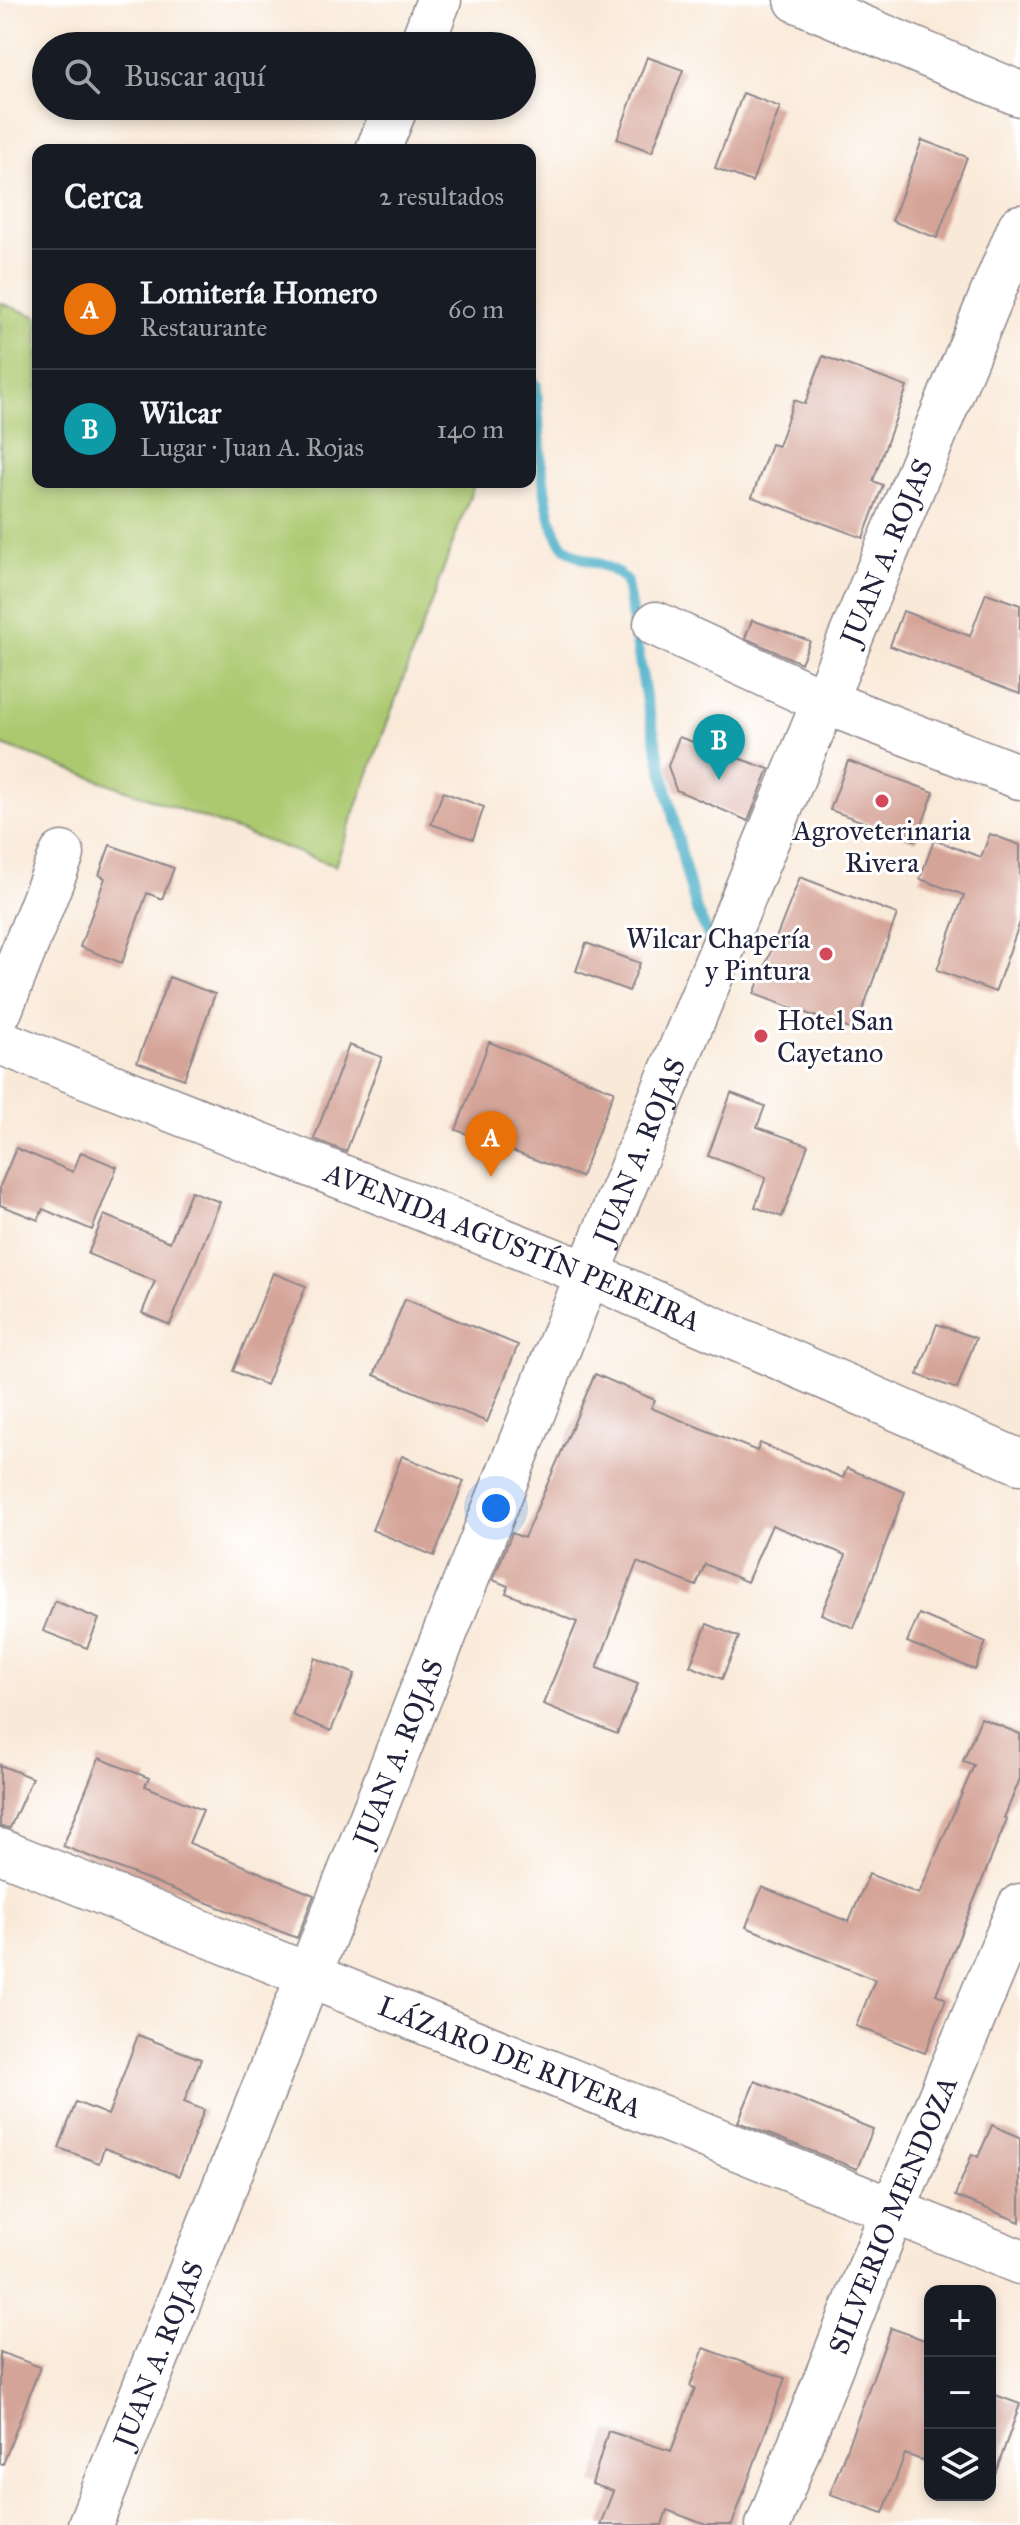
<!DOCTYPE html>
<html lang="es">
<head>
<meta charset="utf-8">
<style>
  :root { --surface:#171b24; --page:#242831; --text:#f1f3f6; --muted:#9ea1a6; --line:#363941; --accent:#d1495b }
  body { margin:0; font-family:"IM FELL Great Primer",serif; background:var(--page); color:var(--text) }
  .controls { position:absolute; right:24px; bottom:24px; display:grid; overflow:hidden; border-radius:16px; box-shadow:0 4px 12px #0003 }
  .controls button { width:72px; height:72px; display:grid; place-items:center; padding:0; border:0; border-bottom:2px solid var(--line); background:var(--surface); color:var(--text); font:40px sans-serif }
  .you { position:absolute; left:496px; top:1508px; width:28px; height:28px; margin:-20px; border:6px solid #fff; border-radius:50%; background:#1a73e8; box-shadow:0 0 0 12px #1a73e833 }
  .badge { display:grid; place-items:center; width:52px; height:52px; border-radius:50%; background:var(--accent); color:#fff; font-size:26px; font-weight:700 }
  .pin { position:absolute; translate:-50% -66px; filter:drop-shadow(0 2px 4px #0008) }
  .pin::after { content:''; position:absolute; top:42px; width:28px; height:24px; background:inherit; clip-path:polygon(0 0,100% 0,50% 100%) }
  .list { margin:0; padding:0; list-style:none }
  h2 { display:flex; justify-content:space-between; align-items:center; height:104px; margin:0; padding:0 32px; font-size:34px }
  h2 small { font-size:26px; font-weight:400; color:var(--muted) }
  .list li { display:grid; grid-template-columns:52px 1fr auto; gap:24px; align-items:center; box-sizing:border-box; height:120px; padding:0 32px; border-top:2px solid var(--line) }
  .list b { display:block; font-size:30px; white-space:nowrap }
  .list p { margin:0; font-size:26px; white-space:nowrap; color:var(--muted) }
  .list em { font-size:26px; font-style:normal; color:var(--muted) }
  .icon { flex:none; width:44px; height:44px; fill:none; stroke:currentColor; stroke-width:2; stroke-linecap:round; stroke-linejoin:round }
  .map { position:relative; flex:none; width:1020px; height:2525px; overflow:hidden }
  .search { position:absolute; background:var(--surface); box-shadow:0 4px 12px #0003; left:32px; top:32px; width:504px; height:88px; display:flex; align-items:center; gap:20px; box-sizing:border-box; padding:0 28px; border-radius:44px; color:var(--muted); font-size:30px }
  .panel { position:absolute; background:var(--surface); box-shadow:0 4px 12px #0003; left:32px; top:144px; width:504px; height:344px; border-radius:16px }
  .map>svg:first-child { display:block }
  .green { fill:#acc970; stroke:#677656; stroke-width:2 }
  .lines { fill:none; stroke-linecap:round; stroke-linejoin:round }
  .stream { stroke:#47adc6; stroke-width:11 }
  .building { fill:#d5a498 }
  .minor-casing { stroke:#8e868a; stroke-width:47 }
  .major-casing { stroke:#8e868a; stroke-width:47 }
  .minor { stroke:#fff; stroke-width:44 }
  .major { stroke:#fff; stroke-width:44 }
  .poi-dot { fill:#d1495b; stroke:#fff; stroke-width:3 }
  .labels { text-anchor:middle; stroke-width:6; stroke-linejoin:round; paint-order:stroke }
  .street-label { font-size:28px; fill:#22223b; stroke:#fff }
  .poi-label { font-size:28px; fill:#22223b; stroke:#fff }
</style>
</head>
<body>
<div class="map">
<svg width="1020" height="2525" viewBox="0 0 1020 2525">
  <rect width="100%" height="100%" fill="#fff"/>
  <filter id="ink" filterUnits="userSpaceOnUse"><feTurbulence type="fractalNoise" baseFrequency=".0125" numOctaves="2"/><feDisplacementMap in="SourceGraphic" scale="16" xChannelSelector="R" yChannelSelector="G"/><feConvolveMatrix kernelMatrix="1 2 1 2 8 2 1 2 1" color-interpolation-filters="sRGB"/></filter>
  <filter id="wash" filterUnits="userSpaceOnUse"><feTurbulence type="fractalNoise" baseFrequency=".006" numOctaves="4" result="noise"/><feDisplacementMap in="SourceGraphic" scale="32" xChannelSelector="R" yChannelSelector="G"/><feGaussianBlur stdDeviation="1.8" result="paint"/><feColorMatrix in="noise" values="0 0 0 0 0 0 0 0 0 0 0 0 0 0 0 0 0 1.4 0 .05"/><feComposite in="paint" operator="in"/></filter>
  <g filter="url(#wash)">
    <rect width="100%" height="100%" fill="#f9e9d8"/>
    <path class="green" d="M0 303 38 317V482H475L335 866 0 744Z"/>
    <g class="lines">
      <path class="stream" d="M530 376 536 385C540 422 539 524 566 548 584 564 605 560 626 580L646 699 685 868 697 912 712 942"/>
    </g>
    <g id="blocks">
      <path class="building" d="M647 57 683 70 652 152 617 139Z
        M743 93 780 107 752 182 715 168Z
        M922 140 967 157 937 238 892 221Z
        M823 356 907 387 873 481 883 485 863 538 752 497 771 444 778 446 794 400 805 404Z
        M986 593 1020 605V694L890 646 903 611 970 636Z
        M752 620 810 641 801 663 745 638Z
        M679 737 769 769 748 821 676 790 668 766Z
        M848 761 934 792 916 841 830 810Z
        M443 792 484 807 473 839 431 824Z
        M990 834 1020 845V922L995 992 937 970 964 895 920 879 934 840 981 857Z
        M110 845 174 868 162 899 147 893 122 963 80 947 105 878 99 875Z
        M800 877 897 914 855 1031 754 994Z
        M586 943 640 963 629 991 576 971Z
        M169 977 215 994 184 1079 137 1062Z
        M489 1042 614 1091 581 1177 456 1130Z
        M349 1045 382 1057 346 1152 314 1139Z
        M731 1093 765 1106 757 1127 808 1145 782 1217 755 1207 766 1177 708 1156Z
        M16 1148 73 1172 81 1152 117 1167 92 1230 43 1209 38 1220 0 1205V1186Z
        M191 1191 220 1202 170 1325 142 1313 155 1281 88 1254 104 1215 170 1242Z
        M273 1273 306 1286 266 1385 233 1371Z
        M405 1299 518 1345 487 1422 374 1375Z
        M937 1324 976 1338 957 1389 918 1375Z
        M595 1374 655 1400 651 1408 757 1451 760 1443 843 1478 847 1468 905 1492 854 1628 821 1614 846 1555 772 1525 747 1582 705 1564 696 1586 637 1562 597 1668 638 1684 617 1734 543 1704 577 1622 506 1593 508 1586 493 1580 512 1533 524 1538Z
        M402 1456 464 1481 434 1556 372 1530Z
        M55 1601 99 1619 87 1648 43 1631Z
        M919 1614 986 1642 975 1670 907 1642Z
        M707 1624 739 1637 722 1679 690 1666Z
        M315 1658 355 1674 331 1731 292 1715Z
        M981 1718 1020 1734V1779L1004 1818 1007 1819 936 1994 946 1999 925 2053 856 2026 875 1980 746 1927 762 1887 849 1922 869 1874 919 1894 974 1765 963 1761Z
        M99 1758 149 1778 145 1786 203 1810 189 1843 314 1895 297 1938 63 1846Z
        M0 1765 32 1778 10 1828 0 1827Z
        M138 2035 201 2059 184 2102 204 2110 179 2176 104 2148 99 2163 59 2148 76 2102 108 2115Z
        M755 2081 873 2129 857 2169 738 2122Z
        M992 2125 1020 2137V2222L955 2196 972 2154 978 2157Z
        M891 2328 930 2342V2463L905 2454 883 2513 830 2494Z
        M704 2348 785 2378 732 2525H706L667 2510 662 2525H600L613 2491 592 2484 608 2431 671 2451 695 2388 690 2386Z
        M0 2352 40 2367 3 2464H0Z
        M990 2393 1020 2404 993 2480H990Z"/>
    </g>
  </g>
  <g filter="url(#ink)">
    <use href="#blocks" fill-opacity="0" stroke="#8e868a" stroke-width="2"/>
    <g class="lines">
      <g class="minor-casing">
        <g id="minor">
          <path d="M797 0 1020 94"/>
          <path d="M421 46 439 0"/>
          <path d="M378 150 396 106"/>
          <path d="M656 624 823 701 1020 777"/>
          <path d="M0 1010 62 854"/>
          <path id="s1" d="M0 1851 1020 2262"/>
          <path id="s2" d="M90 2525 588 1274 1020 227"/>
          <path id="s3" d="M768 2525 893 2210 1020 1906"/>
        </g>
      </g>
      <g class="major-casing">
        <g id="major">
          <path id="s4" d="M0 1042 588 1274 1020 1462"/>
        </g>
      </g>
      <use href="#minor" class="minor"/>
      <use href="#major" class="major"/>
    </g>
  </g>
  <g class="poi-dot">
    <circle cx="882" cy="801" r="8"/>
    <circle cx="826" cy="954" r="8"/>
    <circle cx="761" cy="1036" r="8"/>
  </g>
  <g class="labels">
    <g class="street-label">
      <text dy="10" stroke="none"><textPath href="#s2" startOffset="2128">JUAN A. ROJAS</textPath></text>
      <text dy="10" stroke="none"><textPath href="#s2" startOffset="1480">JUAN A. ROJAS</textPath></text>
      <text dy="10" stroke="none"><textPath href="#s4" startOffset="552">AVENIDA AGUSTÍN PEREIRA</textPath></text>
      <text dy="10" stroke="none"><textPath href="#s2" startOffset="832">JUAN A. ROJAS</textPath></text>
      <text dy="10" stroke="none"><textPath href="#s1" startOffset="550">LÁZARO DE RIVERA</textPath></text>
      <text dy="10" stroke="none"><textPath href="#s3" startOffset="334">SILVERIO MENDOZA</textPath></text>
      <text dy="10" stroke="none"><textPath href="#s2" startOffset="184">JUAN A. ROJAS</textPath></text>
    </g>
    <g class="poi-label">
      <text x="882" y="840">Agroveterinaria<tspan x="882" dy="32">Rivera</tspan></text>
      <text x="810" y="948" text-anchor="end">Wilcar Chapería<tspan x="810" dy="32">y Pintura</tspan></text>
      <text x="777" y="1030" text-anchor="start">Hotel San<tspan x="777" dy="32">Cayetano</tspan></text>
    </g>
  </g>
</svg>
<div class="controls">
<button>+</button>
<button>−</button>
<button><svg class="icon" aria-label="layers" viewBox="0 0 24 24"><path d="M12 4l9 5-9 5-9-5zM3 14l9 5 9-5"/></svg></button>
</div>
<div class="you"></div>
<div class="pin badge" style="left:491px;top:1177px;background:#e8710a">A</div>
<div class="pin badge" style="left:719px;top:780px;background:#0f9aa8">B</div>
<div class="search"><svg class="icon" aria-label="search" viewBox="0 0 24 24"><circle cx="10" cy="10" r="6"/><path d="M15 15l6 6"/></svg>Buscar aquí</div>
<section class="panel">
<h2>Cerca<small>2 resultados</small></h2>
<ul class="list">
<li><span class="badge" style="background:#e8710a">A</span><div><b>Lomitería Homero</b><p>Restaurante</p></div><em>60 m</em></li>
<li><span class="badge" style="background:#0f9aa8">B</span><div><b>Wilcar</b><p>Lugar · Juan A. Rojas</p></div><em>140 m</em></li>
</ul>
</section>
</div>
</body>
</html>
